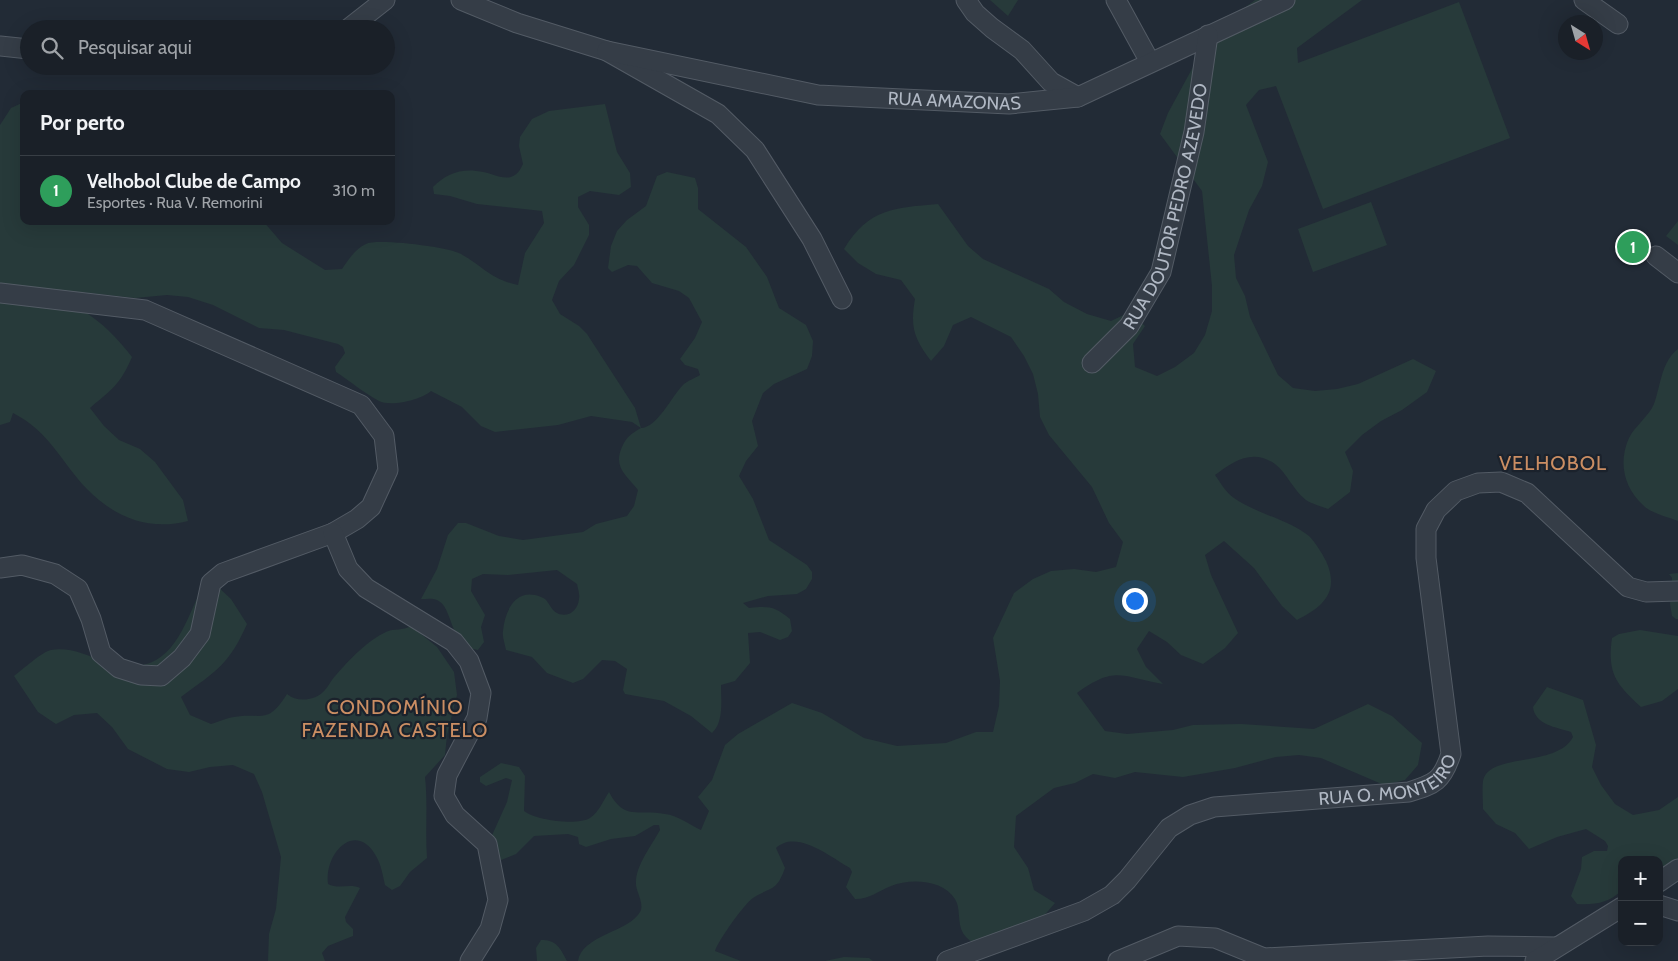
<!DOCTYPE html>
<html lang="pt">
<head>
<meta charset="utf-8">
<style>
  :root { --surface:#1a2028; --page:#232830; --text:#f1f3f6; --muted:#9fa3a8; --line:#383e45; --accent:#db2777 }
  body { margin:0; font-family:Cabin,sans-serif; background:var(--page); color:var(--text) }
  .controls { position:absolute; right:15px; bottom:15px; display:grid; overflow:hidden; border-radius:10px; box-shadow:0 5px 20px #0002 }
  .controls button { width:45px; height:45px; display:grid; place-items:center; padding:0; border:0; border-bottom:1px solid var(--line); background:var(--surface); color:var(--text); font:25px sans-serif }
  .compass { position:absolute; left:1558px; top:15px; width:45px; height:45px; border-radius:50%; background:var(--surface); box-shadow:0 5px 20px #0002; rotate:143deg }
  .you { position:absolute; left:1134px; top:600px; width:18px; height:18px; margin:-12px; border:4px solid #fff; border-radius:50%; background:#1a73e8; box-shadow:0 0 0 8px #1a73e833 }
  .badge { display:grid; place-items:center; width:32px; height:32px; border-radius:50%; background:var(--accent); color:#fff; font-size:16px; font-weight:700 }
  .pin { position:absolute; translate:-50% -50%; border:2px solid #fff; box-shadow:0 1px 5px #0006 }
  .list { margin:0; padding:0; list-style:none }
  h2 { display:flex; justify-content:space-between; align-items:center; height:65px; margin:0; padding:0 20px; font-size:21px }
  h2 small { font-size:16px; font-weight:400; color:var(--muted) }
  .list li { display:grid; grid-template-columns:32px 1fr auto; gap:15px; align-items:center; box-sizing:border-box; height:70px; padding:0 20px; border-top:1px solid var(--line) }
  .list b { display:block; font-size:19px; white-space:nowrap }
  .list p { margin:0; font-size:16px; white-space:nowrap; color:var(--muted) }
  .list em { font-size:16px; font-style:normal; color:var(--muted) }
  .icon { flex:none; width:28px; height:28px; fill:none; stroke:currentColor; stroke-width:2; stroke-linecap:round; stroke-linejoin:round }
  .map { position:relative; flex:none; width:1678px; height:961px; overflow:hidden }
  .search { position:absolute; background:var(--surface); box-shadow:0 5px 20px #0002; left:20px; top:20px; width:375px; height:55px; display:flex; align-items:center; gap:12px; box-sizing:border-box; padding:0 18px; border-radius:28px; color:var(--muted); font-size:19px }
  .panel { position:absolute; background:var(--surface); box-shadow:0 5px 20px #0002; left:20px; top:90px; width:375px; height:135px; border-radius:10px }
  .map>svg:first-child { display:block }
  .green { fill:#273a3a }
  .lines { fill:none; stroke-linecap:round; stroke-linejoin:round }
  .minor-casing { stroke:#535b65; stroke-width:21 }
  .minor { stroke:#353d47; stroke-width:19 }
  .labels { text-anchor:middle; stroke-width:4.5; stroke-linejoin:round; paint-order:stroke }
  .street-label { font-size:18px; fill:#b0b8c4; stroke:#1b222c }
  .quarter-label { font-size:20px; letter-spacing:1px; fill:#cb8e63; stroke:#1b222c }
</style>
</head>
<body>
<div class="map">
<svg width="1678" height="961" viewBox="0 0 1678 961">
  <rect width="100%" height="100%" fill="#222b36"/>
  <path class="green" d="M990 0H1018L1008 16Z
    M1255 0H1362L1297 48 1298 63 1459 2 1510 138 1323 209 1276 86 1259 90 1246 105 1268 162 1262 186 1249 210 1234 255 1236 278 1245 296 1250 317 1278 375 1293 388 1315 391 1337 389 1358 384 1413 359 1436 371 1427 392 1402 410 1381 421 1362 435 1345 452 1353 471 1350 492 1328 509C1321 506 1312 504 1306 500 1293 490 1287 473 1275 464 1253 448 1233 461 1215 475 1220 482 1226 493 1234 498 1257 514 1287 519 1309 536 1315 542 1322 553 1326 561 1340 592 1323 607 1297 620L1282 606 1254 568 1224 541 1205 555 1211 575 1238 633 1225 648 1203 664 1181 655 1167 642 1149 631 1137 649 1146 667 1163 684C1121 677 1116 665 1077 693L1105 731 1127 734 1173 730 1193 725 1241 724 1314 729 1368 704 1392 716 1422 743 1418 765 1405 780 1384 785 1321 758 1299 755 1276 757 1235 768 1183 777 1135 772 1115 778 1093 774 1075 783 1054 788 1016 816 1014 847 1028 868 1034 890 1055 903 1042 918 974 944C971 941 965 937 963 933 957 923 961 908 955 899 943 880 911 878 891 886 878 891 870 899 855 899L846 887 852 872 850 868C830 857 797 829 776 848L785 868C776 893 771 886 753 898 744 904 718 941 715 951L741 961H578C582 935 629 932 640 912 645 903 635 891 636 882 636 865 652 845 660 830L659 825H654L635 836 611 839 586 847 579 844 578 837 568 834 534 836 516 854 501 860 492 853 489 842 507 802 512 780 506 778 486 786 480 782V777L501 763 519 767 525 776 524 811C535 820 577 826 590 818 599 812 603 801 609 792 624 821 638 809 665 814 677 815 690 825 701 830L709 811 698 797 712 780 725 745 738 734 792 703 822 713 864 738 897 746 946 743 976 732H993L999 706 1000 681 993 638 1014 593 1033 579 1051 571 1074 569 1096 572 1116 567 1123 542 1109 523 1092 487 1049 435 1040 417 1038 394 1033 374 1024 356 1011 337 971 317 953 325 944 346 931 361C914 338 910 328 915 299L901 280 876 274 858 263 844 249C869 208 894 208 938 204L968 246 983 259 1049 289 1064 302 1087 314 1111 321 1130 312 1145 326 1133 344 1135 367 1157 376 1175 367 1194 353 1205 335 1212 311V286L1202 191 1160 134 1168 113 1212 32Z
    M24 102V221H263L282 243 325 270 342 269C349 259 355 249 366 244 377 238 449 247 461 254 484 267 490 279 518 285L525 253 544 223 542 211 477 204 450 196 434 194 433 187C445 175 459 169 476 171 496 172 512 189 523 164L519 146 520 137 532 119 549 111 605 104 617 152 630 173 631 187 619 195 590 191 578 197V207L589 225V235L574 265 559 281 552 300 560 314 579 326 587 334 635 408 641 428C657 428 672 396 683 385 687 381 695 378 700 375L698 369 685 365 680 359 695 338 702 322 689 298 679 291 652 283 637 266 628 265 612 272 608 268 611 246 617 231 627 220 646 206 657 176 667 172 695 178 698 188V209L746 247 767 277 779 308 806 325 813 341 812 356 807 369 774 384 763 393 752 421 758 446 746 461 739 476 753 499 769 540 807 565 812 572V579L806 589 797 594 768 596 743 603 749 608C769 606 774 606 790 619L792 631 788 637 780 640 760 632 748 633 750 663 735 681 721 685C721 700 724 722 712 733L691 716 664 701 625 694 623 690 627 669 615 661 602 660 583 679 573 683 547 673 532 657 506 650C505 644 502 637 503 631 505 610 516 587 541 597 548 599 549 606 554 611 565 620 578 612 579 599 580 595 578 589 577 584L557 570 508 575 483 574 472 579 471 591 485 615 481 627 484 642 478 650C448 646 454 607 437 600 433 598 426 599 421 599L437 569 448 535 458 523H466L499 536 523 540 583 532 596 524 627 516 634 506 638 490C626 475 613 467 622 447 627 436 631 434 641 428L632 422 591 416 558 425 495 432 481 426 462 407 431 391C421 400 391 407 379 401 364 393 350 381 336 372L335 367 345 353 343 347 338 344 284 330 259 328 213 305 188 297 167 295 135 298 80 292 82 310C103 323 117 338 132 357 120 385 112 389 90 408L104 426 119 440 140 449 155 462 183 500 188 521C150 531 115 518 87 489 61 462 50 432 13 413L10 422 0 425V125L11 108Z
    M1371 202 1387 245 1313 272 1298 229Z
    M1678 221V245L1666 236Z
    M1678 349V521C1668 517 1650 513 1643 505 1624 488 1618 462 1629 438 1635 426 1649 416 1654 404 1661 385 1661 362 1678 349Z
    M1678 573V619H1676L1672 616 1670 604 1672 578 1669 574Z
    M217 586 231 599 247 624C229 665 216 671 181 697L190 715 211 724C218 722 226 718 234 717 262 712 267 726 287 694 296 702 313 701 322 693 328 688 331 680 336 675 349 660 368 640 386 632 394 628 403 631 411 626L437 647 454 672 457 695 447 735 445 755 425 777C428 804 425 830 427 858L410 872 400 886 392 890 385 885C383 876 381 864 376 856 356 820 324 853 328 884 339 890 350 883 360 888L345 917 346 922 353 929V936L328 946 322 953 325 961H268L269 934 276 909 281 857 262 792 254 774 233 765 210 767 189 772 167 769 128 749 112 727 97 713 74 715 56 724 38 712 14 676C22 670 43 651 51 650 70 647 86 655 103 661 166 682 180 637 201 589Z
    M1640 630 1678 636V689L1662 701 1641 707C1616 684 1607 673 1612 638L1619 634Z
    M1547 687 1583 700 1596 745 1592 767 1601 785 1615 804 1633 815 1659 810 1678 797V878L1663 892H1659V879L1664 869 1659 867V860H1622V890C1609 903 1595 905 1577 904L1571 896 1581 869 1582 857 1594 851H1607L1608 846 1605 841 1586 829 1557 837 1529 849 1515 833 1496 824 1483 809C1483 800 1482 790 1483 781 1489 752 1557 768 1573 737L1571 732C1556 727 1535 725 1533 707Z
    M541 940C557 940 560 948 567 961H537L536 948Z
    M844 957 869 958 873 961H825Z"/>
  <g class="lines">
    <g class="minor-casing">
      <g id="minor">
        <path d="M461 0 517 23 607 51 718 114 755 150 812 239 842 299"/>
        <path d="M966 0 975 13 992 28 1022 50 1051 82 1078 97"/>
        <path d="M1116 0 1150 62"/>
        <path d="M1584 0 1618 24"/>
        <path d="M348 29 385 0"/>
        <path d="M0 46 29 49"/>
        <path id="s1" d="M607 51 818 95 1009 104 1078 97 1285 0"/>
        <path d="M1656 256 1678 273"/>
        <path d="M0 293 145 310 361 405 384 436 388 470 371 507 357 519 333 533 223 573 211 583 200 634 182 658 161 676 141 675 119 668 101 653 91 619 78 589 55 574 22 565 0 568"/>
        <path id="s2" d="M1092 363 1129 326 1161 272 1194 132 1208 35"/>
        <path d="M333 533 348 569 366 588 454 642 469 661 481 693 477 718 447 775 444 796 455 815 487 844 498 900 490 929 470 961"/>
        <path d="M1659 882 1678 869"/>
        <path d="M1659 905 1678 911"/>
        <path id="s3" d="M947 961 1084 911 1112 895 1127 880 1169 828 1190 815 1214 807 1409 792C1435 784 1442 781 1451 754L1426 558V529L1436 510 1456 491 1478 483 1501 482 1527 493 1628 587 1646 592 1678 591"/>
        <path d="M1118 961 1178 936 1215 938 1264 958 1488 946 1556 947"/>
        <path d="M1535 961 1622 907"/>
      </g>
    </g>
    <use href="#minor" class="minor"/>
  </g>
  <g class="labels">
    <g class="street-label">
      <text dy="6" stroke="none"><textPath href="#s1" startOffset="352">RUA AMAZONAS</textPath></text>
      <text dy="6" stroke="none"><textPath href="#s2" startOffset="179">RUA DOUTOR PEDRO AZEVEDO</textPath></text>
      <text dy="6" stroke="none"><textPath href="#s3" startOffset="496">RUA O. MONTEIRO</textPath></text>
    </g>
    <g class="quarter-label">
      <text x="1553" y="470">VELHOBOL</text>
      <text x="395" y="714">CONDOMÍNIO<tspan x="395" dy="23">FAZENDA CASTELO</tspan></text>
    </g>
  </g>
</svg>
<div class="controls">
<button>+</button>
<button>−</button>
</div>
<svg class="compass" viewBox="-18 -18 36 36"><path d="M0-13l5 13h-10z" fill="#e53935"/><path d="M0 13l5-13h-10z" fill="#9fa3a8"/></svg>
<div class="you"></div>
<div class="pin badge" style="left:1633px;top:247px;background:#2e9e5b">1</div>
<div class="search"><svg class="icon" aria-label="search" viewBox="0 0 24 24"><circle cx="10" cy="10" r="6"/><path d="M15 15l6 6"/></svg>Pesquisar aqui</div>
<section class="panel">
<h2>Por perto<small></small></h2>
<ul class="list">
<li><span class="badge" style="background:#2e9e5b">1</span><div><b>Velhobol Clube de Campo</b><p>Esportes · Rua V. Remorini</p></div><em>310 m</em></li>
</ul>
</section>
</div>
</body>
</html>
